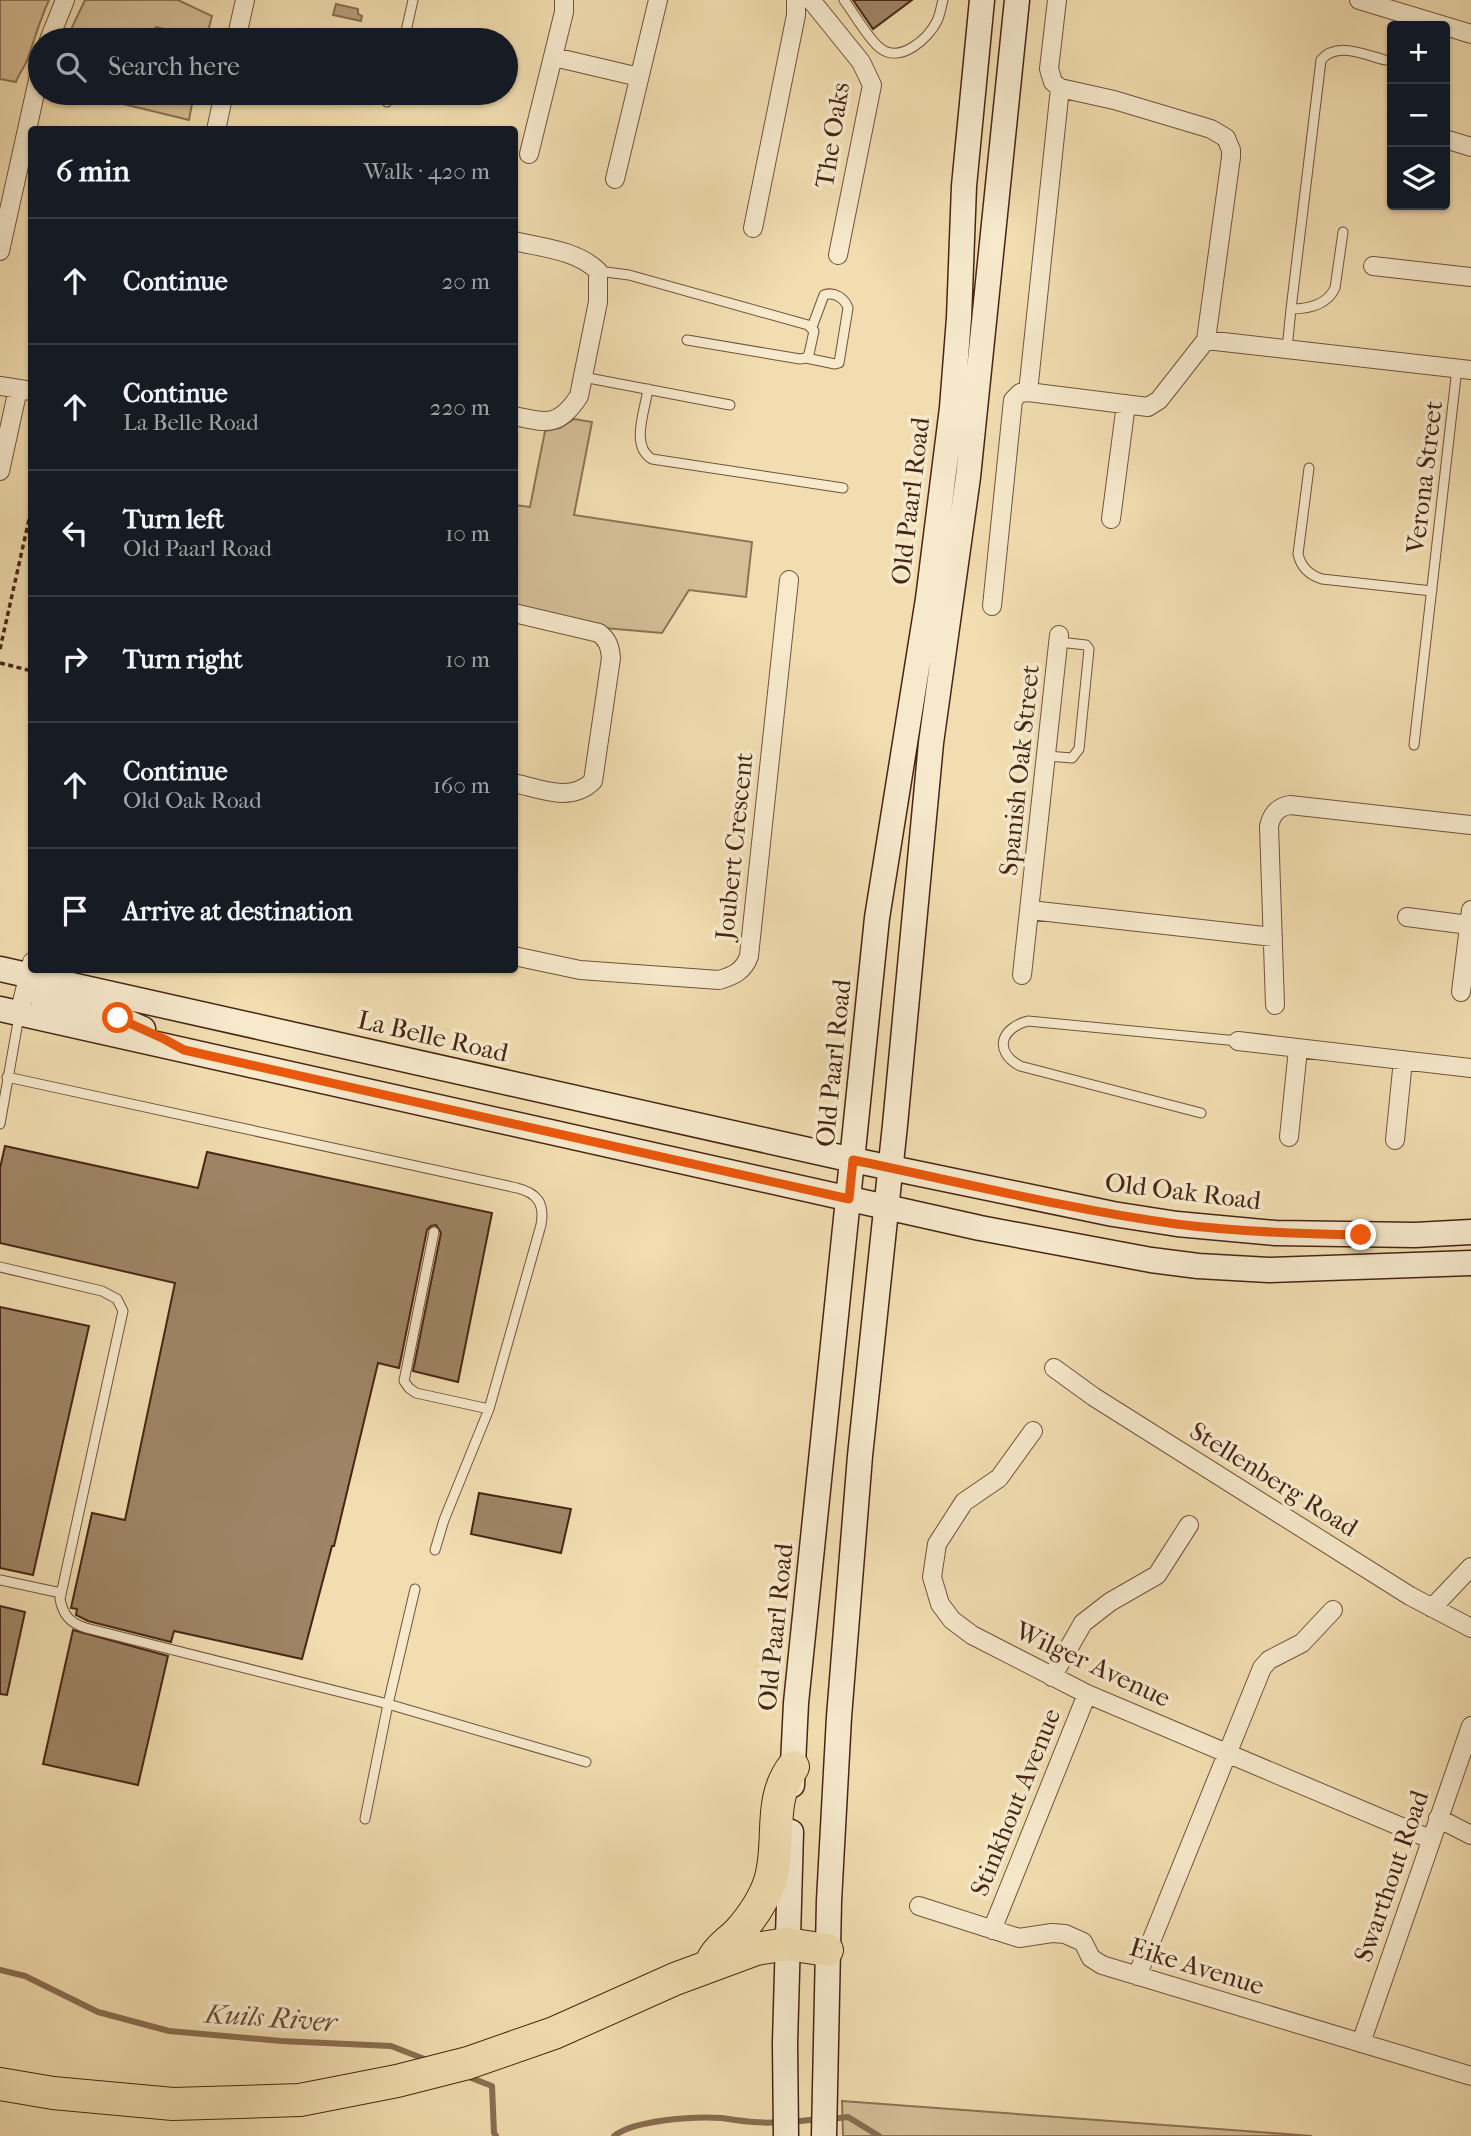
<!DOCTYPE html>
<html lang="en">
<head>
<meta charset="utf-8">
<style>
  :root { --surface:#171b24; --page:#242831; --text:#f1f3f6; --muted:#9ea1a6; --line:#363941 }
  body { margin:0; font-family:"IM FELL French Canon",serif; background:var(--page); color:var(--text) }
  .controls { position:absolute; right:21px; top:21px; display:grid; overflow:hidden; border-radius:7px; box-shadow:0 2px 5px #0004 }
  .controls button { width:63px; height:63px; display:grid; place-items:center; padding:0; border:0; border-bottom:2px solid var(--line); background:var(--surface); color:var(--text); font:35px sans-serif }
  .stop { position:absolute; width:21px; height:21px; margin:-16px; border:5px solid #ea580c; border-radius:50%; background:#fff }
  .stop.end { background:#ea580c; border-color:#fff; box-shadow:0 2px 7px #0008 }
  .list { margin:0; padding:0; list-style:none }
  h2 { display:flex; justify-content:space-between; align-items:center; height:91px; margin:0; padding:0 28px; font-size:30px }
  h2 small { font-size:23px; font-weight:400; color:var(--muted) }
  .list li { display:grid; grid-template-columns:46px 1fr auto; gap:21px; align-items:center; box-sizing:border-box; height:126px; padding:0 28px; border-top:2px solid var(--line) }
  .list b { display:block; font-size:26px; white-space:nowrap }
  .list p { margin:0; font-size:23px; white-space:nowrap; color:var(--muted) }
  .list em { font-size:23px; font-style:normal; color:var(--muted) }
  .icon { flex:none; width:38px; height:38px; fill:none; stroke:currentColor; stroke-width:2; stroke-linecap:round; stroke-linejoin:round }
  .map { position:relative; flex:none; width:1471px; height:2136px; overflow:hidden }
  .search { position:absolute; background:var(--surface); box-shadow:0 2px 5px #0004; left:28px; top:28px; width:490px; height:77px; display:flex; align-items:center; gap:18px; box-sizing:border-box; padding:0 24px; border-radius:38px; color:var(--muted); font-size:26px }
  .panel { position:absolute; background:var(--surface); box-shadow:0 2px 5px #0004; left:28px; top:126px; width:490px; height:847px; border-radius:7px }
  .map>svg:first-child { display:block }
  .green { fill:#d4be96; stroke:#8e7256; stroke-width:2 }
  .water { fill:#b79e7b; stroke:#8a6e52; stroke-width:2 }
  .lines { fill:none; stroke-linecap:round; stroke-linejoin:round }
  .stream { stroke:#8a6e52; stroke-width:6 }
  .building { fill:#9f8566; stroke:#472515; stroke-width:2 }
  .lane-casing { stroke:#72533c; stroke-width:11 }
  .street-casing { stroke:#72533c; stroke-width:20 }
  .secondary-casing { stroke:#472515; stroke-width:27 }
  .highway-casing { stroke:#472515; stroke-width:34 }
  .path { stroke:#472515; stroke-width:3.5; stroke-dasharray:5 3.5; stroke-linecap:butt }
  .lane { stroke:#f6e9cc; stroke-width:9 }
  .street { stroke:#f6e9cc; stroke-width:18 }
  .secondary { stroke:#f6e9cc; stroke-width:24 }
  .highway { stroke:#f1ddb0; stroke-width:32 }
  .route { stroke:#ea580c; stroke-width:9 }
  .labels { text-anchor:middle; stroke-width:7; stroke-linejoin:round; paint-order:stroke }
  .street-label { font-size:26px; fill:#472515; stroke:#f6e9cc }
  .water-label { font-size:28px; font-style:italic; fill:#694934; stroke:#f6e9cc }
</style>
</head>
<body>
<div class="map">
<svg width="1471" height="2136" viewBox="0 0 1471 2136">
  <rect width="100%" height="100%" fill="#f1ddb0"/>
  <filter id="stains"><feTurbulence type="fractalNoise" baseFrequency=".00286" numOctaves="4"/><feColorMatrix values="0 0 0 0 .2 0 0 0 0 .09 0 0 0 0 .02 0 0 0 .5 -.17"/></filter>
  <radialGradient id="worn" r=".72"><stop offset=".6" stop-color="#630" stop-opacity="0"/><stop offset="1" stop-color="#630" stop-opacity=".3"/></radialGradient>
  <path class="green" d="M0 0H49C40 19 35 38 28 58 25 67 19 73 16 82L0 79Z
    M85 0H178L212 16 206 39 156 27 153 40H66Z
    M78 93H194L189 120Z
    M574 419 592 422 574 515 752 542 746 597 689 590 662 633 604 628 515 606 514 505 530 507 545 431 560 428Z
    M842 2101 1312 2136H843Z"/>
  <path class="water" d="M336 4 358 9V14L362 16 361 21 333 15Z"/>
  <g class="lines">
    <path class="stream" d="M0 1970 25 1976 98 2012 169 2031 281 2041 391 2046 427 2060
      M466 2076 492 2086 494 2133 496 2136
      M830 2119 848 2117 879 2136
      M791 2122 819 2119
      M614 2136C634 2120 695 2116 721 2118 742 2121 759 2124 781 2122"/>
  </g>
  <path class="building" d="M853 0H912L873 29Z
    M5 1146 198 1188 207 1152 492 1213 458 1382 413 1371 441 1233 436 1225 431 1226 427 1230 399 1368 378 1363 334 1546H332L302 1659 174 1631 171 1642 88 1621 76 1615 77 1609 71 1608 92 1513 125 1520 175 1283 0 1243V1168Z
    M0 1307 89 1326 33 1575 0 1568Z
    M479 1493 571 1509 561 1553 471 1534Z
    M0 1606 25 1612 7 1695 0 1694Z
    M73 1630 168 1656 138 1785 43 1764Z"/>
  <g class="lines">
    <g class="lane-casing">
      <path id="lane" d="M844 0C853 12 869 40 880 48 900 64 928 39 937 21 940 15 941 7 943 0
        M404 40 413 0
        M387 102 390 93
        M1343 232 1335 288C1327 305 1309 309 1291 309L1321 60C1337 41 1365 55 1385 60
        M598 271 629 275 808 325 814 331 809 354 806 358 800 359 687 340
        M1287 349 1291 309
        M806 358 835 364 839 363 848 308C845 299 835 291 824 295L812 327
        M583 377 730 405
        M648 389C645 411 630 446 652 459L843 488
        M1309 468 1298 554C1301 567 1309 575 1322 579L1432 591
        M1414 745 1457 368
        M1047 756 1072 758 1079 749 1089 649 1086 645 1059 642
        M7 1077 517 1188C537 1193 545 1203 541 1225L489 1409 444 1520 435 1550
        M1201 1113 1020 1066C993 1051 1001 1028 1028 1021L1238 1041
        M0 1124 19 1016
        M434 1232 404 1381 409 1388 416 1393 489 1409
        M0 1267 102 1291 117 1299 123 1311 60 1599C63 1615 70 1623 86 1628L388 1704 586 1762
        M0 1580 61 1593
        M365 1819 388 1704 415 1589"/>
    </g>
    <g class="street-casing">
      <path id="street" d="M811 0 861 62 872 85 838 255
        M1359 0 1471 34
        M49 40 65 0
        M236 40 245 0
        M554 57 639 77
        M216 130 224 93
        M1445 139 1471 147
        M529 154 564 12V0
        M615 179 658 0
        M753 228 796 15V0
        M514 241C543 248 576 250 598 271V302L579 396C559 427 547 423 514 416
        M0 251 40 71
        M1373 266 1471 277
        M1206 340 1471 370
        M0 386 32 391
        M1028 392 1148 407 1159 400 1206 340 1231 157V150L1226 138 1211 129 1114 100 1060 88
        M0 471 18 389
        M1111 519 1126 404
        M992 606 1013 400 1020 393 1028 392 1060 88 1053 82 1049 69 1057 0
        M514 613 599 633C608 640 610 647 611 658L593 781C571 803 541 789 514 783
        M1030 910 1273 937
        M1407 917 1469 925
        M514 956 580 970 719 980C733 976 744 971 749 956L789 580
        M1022 975 1059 635
        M1461 992 1471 910
        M1275 1005 1269 826C1272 813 1278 807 1290 805L1471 825
        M19 1014 32 962
        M1238 1041 1471 1068
        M1289 1137 1298 1049
        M1395 1140 1403 1060
        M1054 1368 1094 1397 1410 1596 1471 1628
        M1033 1431 999 1478 964 1502 937 1544 932 1577 940 1604 952 1620 972 1635 1087 1694 1430 1839
        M1432 1608 1471 1567
        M1052 1677 1083 1623 1110 1602 1157 1575 1189 1525
        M1438 1818 1471 1835
        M919 1906 1019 1938 1052 1933 1065 1934 1083 1942 1091 1958 1102 1965 1471 2076
        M992 1930 1087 1694
        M1137 1976 1262 1668 1269 1660 1302 1643 1333 1610
        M1361 2043 1471 1726"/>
    </g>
    <g class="secondary-casing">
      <path id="secondary" d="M0 969 853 1160 1113 1214 1177 1224 1275 1233 1415 1235 1471 1232
        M28 976 39 994 50 1003 118 1018 143 1029
        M0 1009 980 1228 1151 1260 1198 1266 1269 1270 1471 1263
        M792 1785 796 1703 877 918 928 599 952 408 959 318 964 186 982 0
        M786 2136 785 2043 791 1832
        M824 2136 829 1901 839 1717 860 1456 895 1125 931 743 968 477 1017 0"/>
    </g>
    <g class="highway-casing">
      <path id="highway" d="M711 1963C717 1949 729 1942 739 1932 752 1917 764 1900 770 1881 782 1843 767 1801 793 1767
        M0 2084 53 2093 173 2104 300 2100 397 2081 468 2063 554 2033 675 1979 756 1949 787 1944 827 1950"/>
    </g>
    <path class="path" d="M0 649 32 506
      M0 663 32 671"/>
    <use href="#lane" class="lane"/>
    <use href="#street" class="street"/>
    <use href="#secondary" class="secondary"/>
    <use href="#highway" class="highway"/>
  </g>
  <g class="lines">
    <path class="route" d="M118 1018 164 1039 184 1050 849 1199 853 1160C960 1182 1067 1209 1176 1224 1238 1232 1299 1234 1361 1235"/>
  </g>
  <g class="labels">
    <g class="street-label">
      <text transform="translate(832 135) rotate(-81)" y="9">The Oaks</text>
      <text transform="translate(1424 477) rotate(-83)" y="9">Verona Street</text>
      <text transform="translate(910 501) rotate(-83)" y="9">Old Paarl Road</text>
      <text transform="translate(1019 770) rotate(-84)" y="9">Spanish Oak Street</text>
      <text transform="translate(734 846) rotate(-84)" y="9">Joubert Crescent</text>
      <text transform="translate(433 1036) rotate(13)" y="9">La Belle Road</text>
      <text transform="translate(833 1063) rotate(-84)" y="9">Old Paarl Road</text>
      <text transform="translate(1183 1191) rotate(7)" y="9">Old Oak Road</text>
      <text transform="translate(1274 1479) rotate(32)" y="9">Stellenberg Road</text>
      <text transform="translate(775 1627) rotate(-84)" y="9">Old Paarl Road</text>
      <text transform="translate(1093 1664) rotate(25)" y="9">Wilger Avenue</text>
      <text transform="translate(1015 1802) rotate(-68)" y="9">Stinkhout Avenue</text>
      <text transform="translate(1391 1876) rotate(-71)" y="9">Swarthout Road</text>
      <text transform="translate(1197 1966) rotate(17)" y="9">Eike Avenue</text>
    </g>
    <g class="water-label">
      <text transform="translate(271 2017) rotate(4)" y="10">Kuils River</text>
    </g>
  </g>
  <rect width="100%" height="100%" filter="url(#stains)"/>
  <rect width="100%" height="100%" fill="url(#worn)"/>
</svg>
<div class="controls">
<button>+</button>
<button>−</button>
<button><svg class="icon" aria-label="layers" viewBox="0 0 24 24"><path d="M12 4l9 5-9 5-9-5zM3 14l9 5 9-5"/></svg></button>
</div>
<div class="stop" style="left:118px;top:1018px"></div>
<div class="stop end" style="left:1361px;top:1235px"></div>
<div class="search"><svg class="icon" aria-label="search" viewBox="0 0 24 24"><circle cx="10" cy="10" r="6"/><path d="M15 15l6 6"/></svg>Search here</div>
<section class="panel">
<h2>6 min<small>Walk · 420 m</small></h2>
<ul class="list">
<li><svg class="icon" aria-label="ahead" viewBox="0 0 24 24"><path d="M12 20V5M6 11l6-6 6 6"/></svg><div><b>Continue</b></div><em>20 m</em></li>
<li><svg class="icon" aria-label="ahead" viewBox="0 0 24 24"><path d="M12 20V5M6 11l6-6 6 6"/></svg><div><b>Continue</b><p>La Belle Road</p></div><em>220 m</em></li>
<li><svg class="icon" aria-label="left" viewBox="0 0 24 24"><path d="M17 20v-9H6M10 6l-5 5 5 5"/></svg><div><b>Turn left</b><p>Old Paarl Road</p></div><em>10 m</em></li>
<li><svg class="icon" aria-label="right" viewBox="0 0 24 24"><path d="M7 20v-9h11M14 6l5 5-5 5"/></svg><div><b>Turn right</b></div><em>10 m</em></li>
<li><svg class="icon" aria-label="ahead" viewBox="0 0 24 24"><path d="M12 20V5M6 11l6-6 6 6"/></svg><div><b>Continue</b><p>Old Oak Road</p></div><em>160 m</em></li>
<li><svg class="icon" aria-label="arrive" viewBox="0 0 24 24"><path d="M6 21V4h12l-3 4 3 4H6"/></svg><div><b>Arrive at destination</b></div></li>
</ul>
</section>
</div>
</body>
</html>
